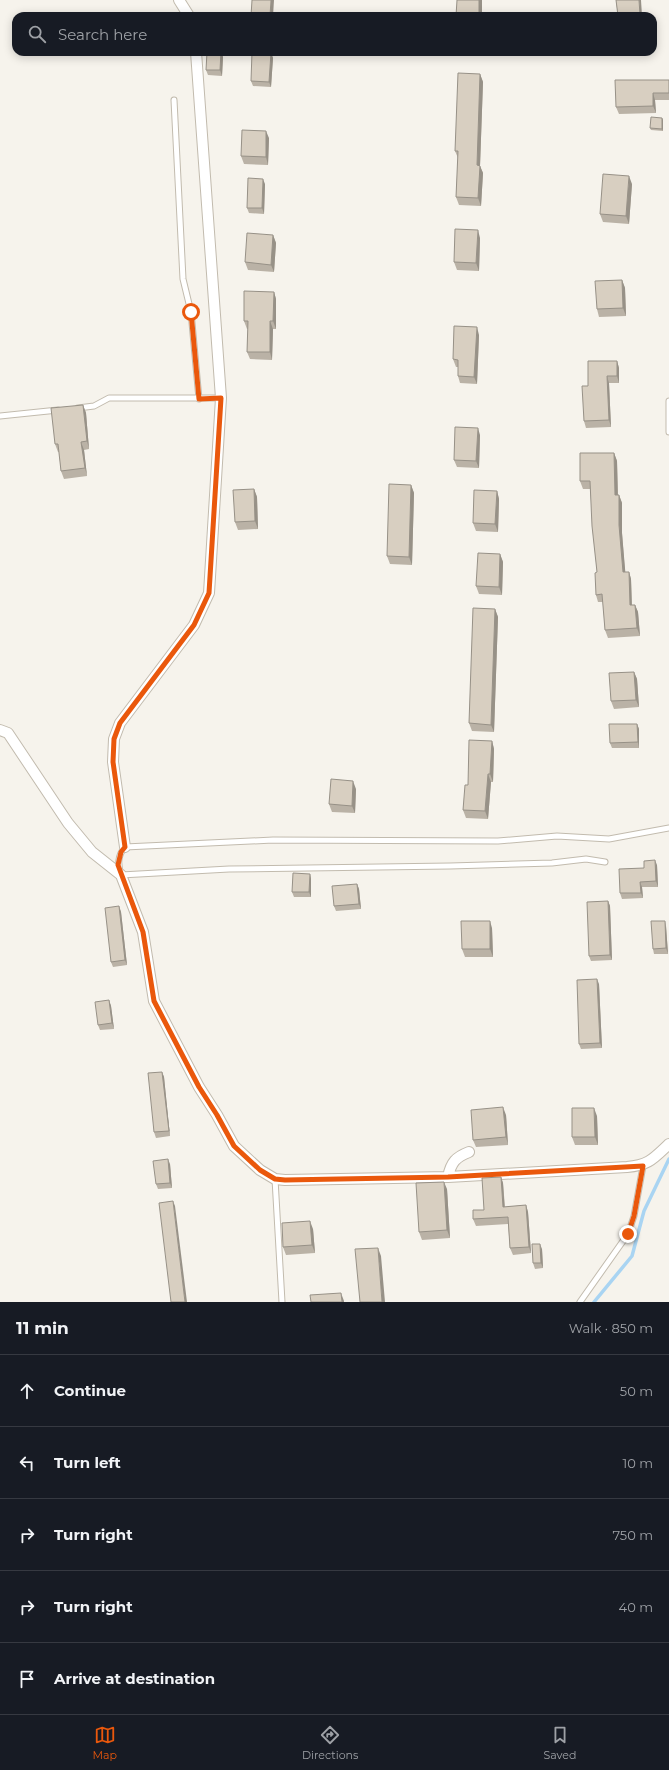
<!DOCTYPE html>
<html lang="en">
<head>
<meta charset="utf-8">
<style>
  :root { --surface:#171b24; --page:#242831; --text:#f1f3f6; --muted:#9ea1a6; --line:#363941; --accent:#ea580c }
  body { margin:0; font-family:Montserrat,sans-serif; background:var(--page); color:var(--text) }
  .stop { position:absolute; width:12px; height:12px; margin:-9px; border:3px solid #ea580c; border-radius:50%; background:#fff }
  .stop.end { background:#ea580c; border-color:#fff; box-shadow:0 1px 4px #0008 }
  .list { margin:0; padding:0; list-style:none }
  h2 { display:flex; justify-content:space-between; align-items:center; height:52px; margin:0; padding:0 16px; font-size:17px }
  h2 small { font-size:13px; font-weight:400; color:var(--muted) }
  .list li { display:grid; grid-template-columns:26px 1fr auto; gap:12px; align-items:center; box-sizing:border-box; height:72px; padding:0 16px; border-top:1px solid var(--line) }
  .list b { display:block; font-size:15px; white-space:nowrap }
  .list em { font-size:13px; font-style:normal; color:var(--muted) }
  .icon { flex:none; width:22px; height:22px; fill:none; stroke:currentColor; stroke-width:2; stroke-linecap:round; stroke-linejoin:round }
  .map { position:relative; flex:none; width:669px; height:1302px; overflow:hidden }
  .search { position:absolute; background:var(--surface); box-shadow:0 2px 10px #0003; left:12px; right:12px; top:12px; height:44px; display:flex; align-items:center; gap:10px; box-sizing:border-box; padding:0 14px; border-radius:12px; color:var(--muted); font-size:15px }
  .sheet { height:412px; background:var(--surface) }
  nav { display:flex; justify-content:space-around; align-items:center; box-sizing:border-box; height:56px; border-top:1px solid var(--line); background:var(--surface); font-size:11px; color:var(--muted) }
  nav a { display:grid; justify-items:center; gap:2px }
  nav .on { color:var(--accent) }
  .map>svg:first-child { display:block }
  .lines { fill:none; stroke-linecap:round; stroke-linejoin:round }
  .stream { stroke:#a9d4f2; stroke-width:3.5 }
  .service-casing { stroke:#c2bbae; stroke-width:7 }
  .minor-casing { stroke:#c2bbae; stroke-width:12 }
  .service { stroke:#fff; stroke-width:5 }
  .minor { stroke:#fff; stroke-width:10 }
  .wall { fill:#bab2a6 }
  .shaded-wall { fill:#979187 }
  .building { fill:#d8cfc1; stroke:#979187 }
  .route { stroke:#ea580c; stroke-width:5 }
</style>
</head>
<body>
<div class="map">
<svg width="669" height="1302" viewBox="0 0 669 1302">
  <rect width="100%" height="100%" fill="#f6f3ec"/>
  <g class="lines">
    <path class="stream" d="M594 1302 632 1256 644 1211 669 1159"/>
    <g class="service-casing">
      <path id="service" d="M174 100 183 279 191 312 199 399
        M669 401V432
        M78 408 94 406 109 398H221
        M0 416 58 410
        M605 862 586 859 552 863 450 866 229 869 121 875C118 865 117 856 125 847L273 840 498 841 557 836 609 839 669 828
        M275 1179 282 1302
        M580 1302 628 1234 634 1216 643 1166"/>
    </g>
    <g class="minor-casing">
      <path id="minor" d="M179 0 189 16
        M0 730 8 733 68 823 92 852 121 875 143 932 154 1001 199 1087 217 1115 234 1146 260 1170 275 1179 285 1180 448 1177 627 1167C649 1165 653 1159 669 1144
        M125 847 113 762 114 739 120 723 194 625 209 593 221 398 196 52
        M448 1177C451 1162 456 1157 469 1152"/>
    </g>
    <use href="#service" class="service"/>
    <use href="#minor" class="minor"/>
  </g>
  <path class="wall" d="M616 0 642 16H618Z
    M221 52 223 57 222 76 208 75 206 70Z
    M271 53 273 58 271 87 253 86 251 81Z
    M480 74 483 82 480 166 483 173 481 206 459 205 456 197 458 158 455 151Z
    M669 80V100H655L656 113 619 114 616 107Z
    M662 118 663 120V131L651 130 650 128Z
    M269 138 268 165 244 164 241 156Z
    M265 184 264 214 249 213 247 208Z
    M632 184 629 224 603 222 600 214Z
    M273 235 276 243 274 272 248 270 245 262Z
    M480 238 479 271 457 270 454 262Z
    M622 280 625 288 626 316 599 317 597 309Z
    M274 292 276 299V329H273L272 360 250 359 247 352 248 329H247L244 321Z
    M479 335 477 384 460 383 458 376V367H456L453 359Z
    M617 361 619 368V383H609L611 427 586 428 584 421 588 386Z
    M83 405 86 413 89 449 84 450 87 476 64 479 61 471 59 452H58L55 444Z
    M480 435 479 468 457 467 454 460Z
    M614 453 617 461 618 495H619L622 503V533L625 572H629L631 579 632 605H635L638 612 640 636 608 638 605 630 603 602H598L596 595 597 572 590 489H583L580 481Z
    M411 485 414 493 412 565 390 564 387 556Z
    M254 489 257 497 258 529 238 530 235 522Z
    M497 491 499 499 498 532 476 531 473 523Z
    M500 554 503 562 502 595 479 594 476 586Z
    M495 609 498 617 494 732 472 731 469 723Z
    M634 672 637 679 639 707 614 709 611 701Z
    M637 724 639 729V748H612L610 743Z
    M492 741 494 749 493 782H491L488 819 466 818 463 810 468 785Z
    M356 789 355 813 332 812 329 804Z
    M657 865 658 887H642L643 898 622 899 620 893 644 868Z
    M310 874 311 879V897H294L292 892Z
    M357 884 359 889 361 909 336 911 334 906Z
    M608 901 610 906 612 960 591 961 589 956Z
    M119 906 121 912 127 965 113 967 111 962Z
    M666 926 668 954H654L653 949Z
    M492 928 493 957H465L462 949Z
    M599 984 602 1048 581 1049 579 1044Z
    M109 1000 111 1006 114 1029 100 1030 98 1025Z
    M162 1072 164 1077 170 1136 156 1138 154 1132Z
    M506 1115 508 1145 476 1147 473 1140Z
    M597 1116 598 1145H575L572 1137Z
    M170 1164 172 1188 158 1189 156 1184Z
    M501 1177 503 1183 505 1207 526 1205 528 1212 531 1253 513 1255 510 1248 508 1224 476 1226 473 1219 484 1210Z
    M447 1189 450 1238 422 1240 419 1232Z
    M313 1229 315 1253 286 1255 283 1247Z
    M542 1249 543 1268 535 1269 533 1263Z"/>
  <path class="shaded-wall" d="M271 0H274L273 16H270Z
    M479 0H482V16H479Z
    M639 0H641L642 16H640V15Z
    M221 52 223 57 222 76 220 70Z
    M271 53 273 58 271 87 269 82Z
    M480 74 483 82 480 166 483 173 481 206 478 198 477 165Z
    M653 93 655 100 656 113 653 106Z
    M662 118 663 120V131L662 129Z
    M266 131 269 138 268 165 266 157Z
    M629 176 632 184 629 224 626 216Z
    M263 179 265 184 264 214 262 208Z
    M478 230 480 238 479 271 476 263Z
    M273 235 276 243 274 272 271 265Z
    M622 280 625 288 626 316 623 308Z
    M274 292 276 299V329L273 321Z
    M270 321 273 329 272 360 270 352Z
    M477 327 479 335 477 384 474 377Z
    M617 361 619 368V383L617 376Z
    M607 376 609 383 611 427 609 420Z
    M83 405 86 413 89 449 87 441Z
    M478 428 480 435 479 468 476 461Z
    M81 442 84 450 87 476 85 468Z
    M614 453 617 461 618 503 615 495Z
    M411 485 414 493 412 565 409 557Z
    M254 489 257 497 258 529 255 521Z
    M497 491 499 499 498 532 495 524Z
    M619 495 622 503V533L626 580 623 572 619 525Z
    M500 554 503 562 502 595 499 587Z
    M629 572 631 579 632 613 630 605Z
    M635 605 638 612 640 636 637 628Z
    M495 609 498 617 494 732 491 725Z
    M634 672 637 679 639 707 636 700Z
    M637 724 639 729V748L638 742Z
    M492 741 494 749 493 782 490 774Z
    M488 774 491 782 488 819 485 811Z
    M353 781 356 789 355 813 352 806Z
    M655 860 657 865 658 887 656 881Z
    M310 874 311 879V897L309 892Z
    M640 882 642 887 643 898 641 893Z
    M357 884 359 889 361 909 359 904Z
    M608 901 610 906 612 960 610 955Z
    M119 906 121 912 127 965 125 960Z
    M490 921 492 928 493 957 490 949Z
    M665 921 666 926 668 954 666 948Z
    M597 979 599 984 602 1048 600 1043Z
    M109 1000 111 1006 114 1029 112 1023Z
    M162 1072 164 1077 170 1136 169 1131Z
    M503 1107 506 1115 508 1145 506 1137Z
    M594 1108 597 1116 598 1145 595 1137Z
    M168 1159 170 1164 172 1188 170 1183Z
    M501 1177 503 1183 505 1214 503 1207Z
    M444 1182 447 1189 450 1238 447 1230Z
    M173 1201 175 1206 187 1302H185Z
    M526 1205 528 1212 531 1253 529 1247Z
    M310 1221 313 1229 315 1253 312 1245Z
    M540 1244 542 1249 543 1268 541 1263Z
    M378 1248 381 1256 385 1302H382Z
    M341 1293 344 1301V1302H342Z"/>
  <path class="building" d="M252 0H271L270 16H251Z
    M457 0H479V16H456Z
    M616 0H639L640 15 618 16Z
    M207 52H221L220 70H206Z
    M252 52 271 53 269 82 251 81Z
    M458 73 480 74 477 165 480 166 478 198 456 197 458 151H455Z
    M615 80H669V93H653V106L616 107Z
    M651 117 662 118V129L650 128Z
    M242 130 266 131V157L241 156Z
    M603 174 629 176 626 216 600 214Z
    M248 178 263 179 262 208H247Z
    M455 229 478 230 476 263 454 262Z
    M247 233 273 235 271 265 245 262Z
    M622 280 623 308 597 309 595 281Z
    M244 291 274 292 273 321H270V352H247L248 321H244Z
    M454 326 477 327 474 377 458 376V360L453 359Z
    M588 361H617V376H607L609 420 584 421 582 386H588Z
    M83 405 87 441 81 442 85 468 61 471 58 444H55L51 408Z
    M455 427 478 428 476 461 454 460Z
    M580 453H614L615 495H619V525L623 572H629L630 605H635L637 628 605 630 602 594 596 595 595 573 597 572 592 526 590 481H580Z
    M389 484 411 485 409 557 387 556Z
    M254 489 255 521 235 522 233 490Z
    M474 490 497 491 495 524 473 523Z
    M478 553 500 554 499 587 476 586Z
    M473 608 495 609 491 725 469 723Z
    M634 672 636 700 611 701 609 673Z
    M609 724H637L638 742 610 743Z
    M469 740 492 741 490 774H488L485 811 463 810 465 785H468Z
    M331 779 353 781 352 806 329 804Z
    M655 860 656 881 640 882 641 893H620L619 869 644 868V861Z
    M293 873 310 874 309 892H292Z
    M357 884 359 904 334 906 332 886Z
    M608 901 610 955 589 956 587 902Z
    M119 906 125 960 111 962 105 908Z
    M461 921H490V949H462Z
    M651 921H665L666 948 653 949Z
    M597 979 600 1043 579 1044 577 980Z
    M109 1000 112 1023 98 1025 95 1002Z
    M162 1072 169 1131 154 1132 148 1073Z
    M503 1107 506 1137 473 1140 471 1110Z
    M572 1108H594L595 1137H572Z
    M168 1159 170 1183 156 1184 153 1161Z
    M501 1177 503 1207 526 1205 529 1247 510 1248 508 1217 473 1219V1210H484L482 1178Z
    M444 1182 447 1230 419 1232 416 1183Z
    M173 1201 185 1302H171L159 1203Z
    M310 1221 312 1245 283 1247 282 1223Z
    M532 1244H540L541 1263H533Z
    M378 1248 382 1302H360L355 1249Z
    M341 1293 342 1302H311L310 1295Z"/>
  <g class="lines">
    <path class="route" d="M191 312 199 399 221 398 209 593 194 625 120 723 114 739 113 762 125 847 121 852 118 865 143 932 154 1001 199 1087 217 1115 234 1146 260 1170 275 1179 285 1180 448 1177 643 1166 634 1216 628 1234"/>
  </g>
</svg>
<div class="stop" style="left:191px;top:312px"></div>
<div class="stop end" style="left:628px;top:1234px"></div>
<div class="search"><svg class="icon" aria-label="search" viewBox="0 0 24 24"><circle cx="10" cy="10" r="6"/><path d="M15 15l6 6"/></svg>Search here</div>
</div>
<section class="sheet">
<h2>11 min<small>Walk · 850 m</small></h2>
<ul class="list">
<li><svg class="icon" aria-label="ahead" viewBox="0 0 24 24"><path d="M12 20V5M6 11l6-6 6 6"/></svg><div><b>Continue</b></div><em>50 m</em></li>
<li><svg class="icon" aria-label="left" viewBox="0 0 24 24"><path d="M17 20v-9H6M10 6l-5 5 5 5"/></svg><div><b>Turn left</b></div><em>10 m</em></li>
<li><svg class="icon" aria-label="right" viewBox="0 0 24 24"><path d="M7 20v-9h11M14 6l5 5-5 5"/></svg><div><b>Turn right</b></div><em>750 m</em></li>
<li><svg class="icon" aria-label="right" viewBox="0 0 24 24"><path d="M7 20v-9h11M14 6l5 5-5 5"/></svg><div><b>Turn right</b></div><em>40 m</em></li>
<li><svg class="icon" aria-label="arrive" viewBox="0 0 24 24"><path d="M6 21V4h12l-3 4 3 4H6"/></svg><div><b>Arrive at destination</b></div></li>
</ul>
</section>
<nav>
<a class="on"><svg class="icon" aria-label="map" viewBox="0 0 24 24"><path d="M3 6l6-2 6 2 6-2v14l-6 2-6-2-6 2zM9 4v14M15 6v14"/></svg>Map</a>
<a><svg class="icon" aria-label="directions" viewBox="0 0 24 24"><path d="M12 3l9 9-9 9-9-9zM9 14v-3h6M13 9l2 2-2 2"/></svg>Directions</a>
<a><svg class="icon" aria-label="saved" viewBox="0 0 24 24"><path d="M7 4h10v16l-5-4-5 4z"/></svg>Saved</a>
</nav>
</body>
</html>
